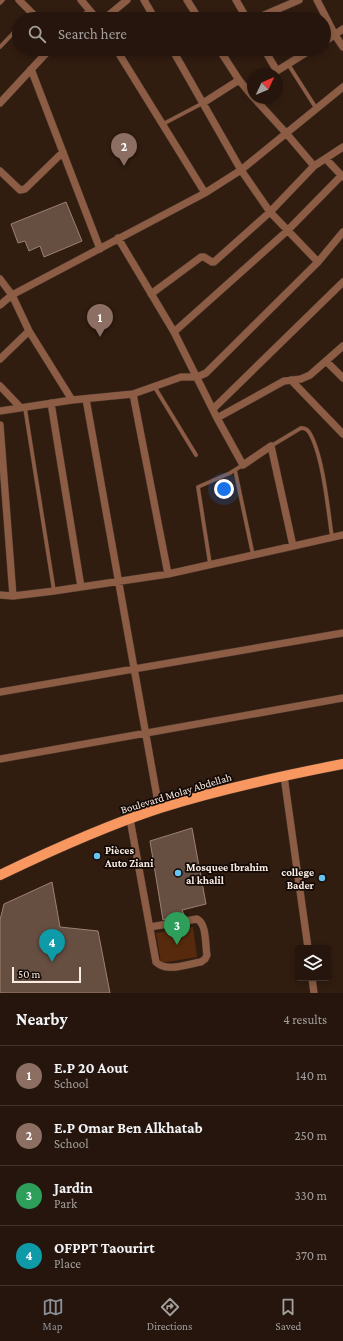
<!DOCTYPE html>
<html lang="en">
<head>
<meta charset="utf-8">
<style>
  :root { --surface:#25150c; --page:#31221a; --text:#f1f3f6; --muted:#a39f9d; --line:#42342d; --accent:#8c9099 }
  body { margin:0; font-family:"Crimson Pro",serif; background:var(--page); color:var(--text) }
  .controls { position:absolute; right:12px; bottom:12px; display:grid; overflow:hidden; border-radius:4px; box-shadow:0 2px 6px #0003 }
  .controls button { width:36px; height:36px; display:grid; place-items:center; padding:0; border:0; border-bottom:1px solid var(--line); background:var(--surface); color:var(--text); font:20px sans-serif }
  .compass { position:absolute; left:247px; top:68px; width:36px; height:36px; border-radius:50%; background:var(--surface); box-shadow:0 2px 6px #0003; rotate:46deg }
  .scale { position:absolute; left:12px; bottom:10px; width:69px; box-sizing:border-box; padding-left:4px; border:2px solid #faebe3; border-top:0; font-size:11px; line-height:14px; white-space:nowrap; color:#faebe3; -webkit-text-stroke:3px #120905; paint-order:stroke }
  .you { position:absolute; left:224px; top:489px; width:14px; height:14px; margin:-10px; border:3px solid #fff; border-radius:50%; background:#1a73e8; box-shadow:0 0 0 6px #1a73e833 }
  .badge { display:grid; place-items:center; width:26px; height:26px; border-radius:50%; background:var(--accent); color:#fff; font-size:13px; font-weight:700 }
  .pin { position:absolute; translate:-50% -33px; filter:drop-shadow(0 1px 2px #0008) }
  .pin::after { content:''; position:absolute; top:21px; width:14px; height:12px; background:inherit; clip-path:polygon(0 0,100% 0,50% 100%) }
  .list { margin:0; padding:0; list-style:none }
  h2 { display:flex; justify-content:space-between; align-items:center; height:52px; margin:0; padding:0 16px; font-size:17px }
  h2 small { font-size:13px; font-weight:400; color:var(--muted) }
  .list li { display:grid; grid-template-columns:26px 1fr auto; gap:12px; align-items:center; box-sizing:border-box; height:60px; padding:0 16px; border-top:1px solid var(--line) }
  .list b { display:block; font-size:15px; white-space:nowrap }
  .list p { margin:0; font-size:13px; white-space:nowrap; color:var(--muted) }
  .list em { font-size:13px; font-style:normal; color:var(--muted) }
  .icon { flex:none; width:22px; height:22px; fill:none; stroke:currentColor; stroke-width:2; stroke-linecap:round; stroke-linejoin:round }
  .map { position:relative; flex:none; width:343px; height:993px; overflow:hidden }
  .search { position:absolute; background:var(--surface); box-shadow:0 2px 6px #0003; left:12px; right:12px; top:12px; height:44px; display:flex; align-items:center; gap:10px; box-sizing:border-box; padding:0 14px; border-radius:22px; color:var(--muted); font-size:15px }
  .sheet { height:292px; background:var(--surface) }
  nav { display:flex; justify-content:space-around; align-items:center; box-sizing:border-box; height:56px; border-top:1px solid var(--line); background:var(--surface); font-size:11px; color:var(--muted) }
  nav a { display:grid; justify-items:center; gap:2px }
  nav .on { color:var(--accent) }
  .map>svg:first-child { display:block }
  .green { fill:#572a0d }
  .building { fill:#664e41; stroke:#9c8173 }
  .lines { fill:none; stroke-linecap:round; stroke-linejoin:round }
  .service-casing { stroke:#4d392e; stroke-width:4.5 }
  .minor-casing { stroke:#4d392e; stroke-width:8 }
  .primary-casing { stroke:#4d392e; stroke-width:11 }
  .service { stroke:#8c5d44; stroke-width:3.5 }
  .minor { stroke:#8c5d44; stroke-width:7 }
  .primary { stroke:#f89860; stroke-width:10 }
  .poi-dot { fill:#66c4ef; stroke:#120905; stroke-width:1.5 }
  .labels { text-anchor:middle; stroke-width:3.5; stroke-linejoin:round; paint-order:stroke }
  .street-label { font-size:11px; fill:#faebe3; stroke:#120905 }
  .poi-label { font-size:11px; font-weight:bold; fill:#faebe3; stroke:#120905; text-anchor:start }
</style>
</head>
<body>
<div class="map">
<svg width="343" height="993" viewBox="0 0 343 993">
  <rect width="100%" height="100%" fill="#311c10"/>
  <path class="green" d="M193 927 197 957 161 963 156 933Z"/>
  <path class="building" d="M66 202 82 241 44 257 40 246 29 251 25 241 18 243 11 224Z
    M192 828 206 904 182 910 184 915 163 920 150 841Z
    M52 882 60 927 98 931 110 993H0V920L4 904Z"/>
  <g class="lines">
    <g class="service-casing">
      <path id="service" d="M0 3 3 0
        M27 19 32 13
        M0 47 19 27
        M288 64 316 108
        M163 124 203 103
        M154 386 196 455
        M25 408 54 591
        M271 446 301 428C305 428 307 429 309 432 323 454 328 510 332 537
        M235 470 253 555
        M210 564 198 487 230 473 243 465"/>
    </g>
    <g class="minor-casing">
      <path id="minor" d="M19 0 38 19
        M81 0 97 19
        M144 0 155 19
        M187 0 199 19
        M236 0 247 19
        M317 0 335 35 343 47
        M81 19 90 11
        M104 19 127 0
        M255 19 299 0
        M324 42 343 29
        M116 49 205 193
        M172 49 241 170 270 212 318 262
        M219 49 239 80 253 97
        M264 49 277 71
        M31 69 100 249
        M272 74 312 49
        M254 98 286 133 314 166
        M0 103 50 49
        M203 103 239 80
        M326 159 343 177
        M0 171 20 190 25 189 63 152
        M118 238 174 332 217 418 243 465 271 446 293 546
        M0 279 12 295 0 305
        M151 294 201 257H204L212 262H214L270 212 314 166 343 147
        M174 332 287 231 342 175
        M0 359 29 331
        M326 361 343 378
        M291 380 343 434
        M0 386 20 407
        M133 394 168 574
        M86 399 159 808
        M72 400 29 331 12 295 205 193 241 170 343 87
        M51 403 81 587
        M213 409 343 282
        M0 411 72 400 133 394 181 377H197L206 373 318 262 343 232
        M217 418 284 381 301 379 310 375 343 346
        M0 425 13 596
        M0 595 13 596 54 591 168 574 343 535
        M0 692 343 633
        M0 759 343 698
        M284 776 308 948
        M130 819 156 962C167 973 187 964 201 962L205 959 207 955C205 945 207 924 197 919L150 927
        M312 978 314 993"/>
    </g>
    <g class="primary-casing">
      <path id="primary" d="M0 875C52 850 105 826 160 808 220 789 281 776 343 764"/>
    </g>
    <use href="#service" class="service"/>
    <use href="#minor" class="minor"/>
    <use href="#primary" class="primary"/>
  </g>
  <g class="poi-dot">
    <circle cx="97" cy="856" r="4"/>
    <circle cx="178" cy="873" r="4"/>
    <circle cx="322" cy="878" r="4"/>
  </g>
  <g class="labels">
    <g class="street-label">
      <text transform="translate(176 793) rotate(-17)" y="4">Boulevard Molay Abdellah</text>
    </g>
    <g class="poi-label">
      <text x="105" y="854">Pièces<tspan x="105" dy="13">Auto Ziani</tspan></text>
      <text x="186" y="871">Mosquee Ibrahim<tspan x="186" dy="13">al khalil</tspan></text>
      <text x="314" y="876" text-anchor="end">college<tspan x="314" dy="13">Bader</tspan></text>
    </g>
  </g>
</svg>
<div class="controls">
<button><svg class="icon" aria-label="layers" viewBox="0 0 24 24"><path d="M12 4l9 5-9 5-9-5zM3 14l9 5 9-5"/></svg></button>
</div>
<svg class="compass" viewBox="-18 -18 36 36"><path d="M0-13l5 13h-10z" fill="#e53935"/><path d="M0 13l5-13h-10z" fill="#a39f9d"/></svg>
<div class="scale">50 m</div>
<div class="you"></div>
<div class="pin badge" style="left:100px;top:337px;background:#8d6e63">1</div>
<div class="pin badge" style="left:124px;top:166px;background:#8d6e63">2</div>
<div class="pin badge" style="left:177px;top:945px;background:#2e9e5b">3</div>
<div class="pin badge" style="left:52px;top:962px;background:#0f9aa8">4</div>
<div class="search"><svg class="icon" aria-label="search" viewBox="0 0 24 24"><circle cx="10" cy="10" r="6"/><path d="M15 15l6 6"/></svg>Search here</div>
</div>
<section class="sheet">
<h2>Nearby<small>4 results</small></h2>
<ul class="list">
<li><span class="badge" style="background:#8d6e63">1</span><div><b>E.P 20 Aout</b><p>School</p></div><em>140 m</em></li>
<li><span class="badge" style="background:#8d6e63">2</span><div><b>E.P Omar Ben Alkhatab</b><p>School</p></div><em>250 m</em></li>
<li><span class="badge" style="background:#2e9e5b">3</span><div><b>Jardin</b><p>Park</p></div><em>330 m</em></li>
<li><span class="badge" style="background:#0f9aa8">4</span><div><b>OFPPT Taourirt</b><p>Place</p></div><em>370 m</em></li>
</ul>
</section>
<nav>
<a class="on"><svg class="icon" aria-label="map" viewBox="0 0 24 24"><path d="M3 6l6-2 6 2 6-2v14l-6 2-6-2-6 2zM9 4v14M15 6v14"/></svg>Map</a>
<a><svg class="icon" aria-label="directions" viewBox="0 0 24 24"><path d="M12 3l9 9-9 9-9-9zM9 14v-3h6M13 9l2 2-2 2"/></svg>Directions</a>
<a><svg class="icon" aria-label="saved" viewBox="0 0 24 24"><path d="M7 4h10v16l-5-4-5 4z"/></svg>Saved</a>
</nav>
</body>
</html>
